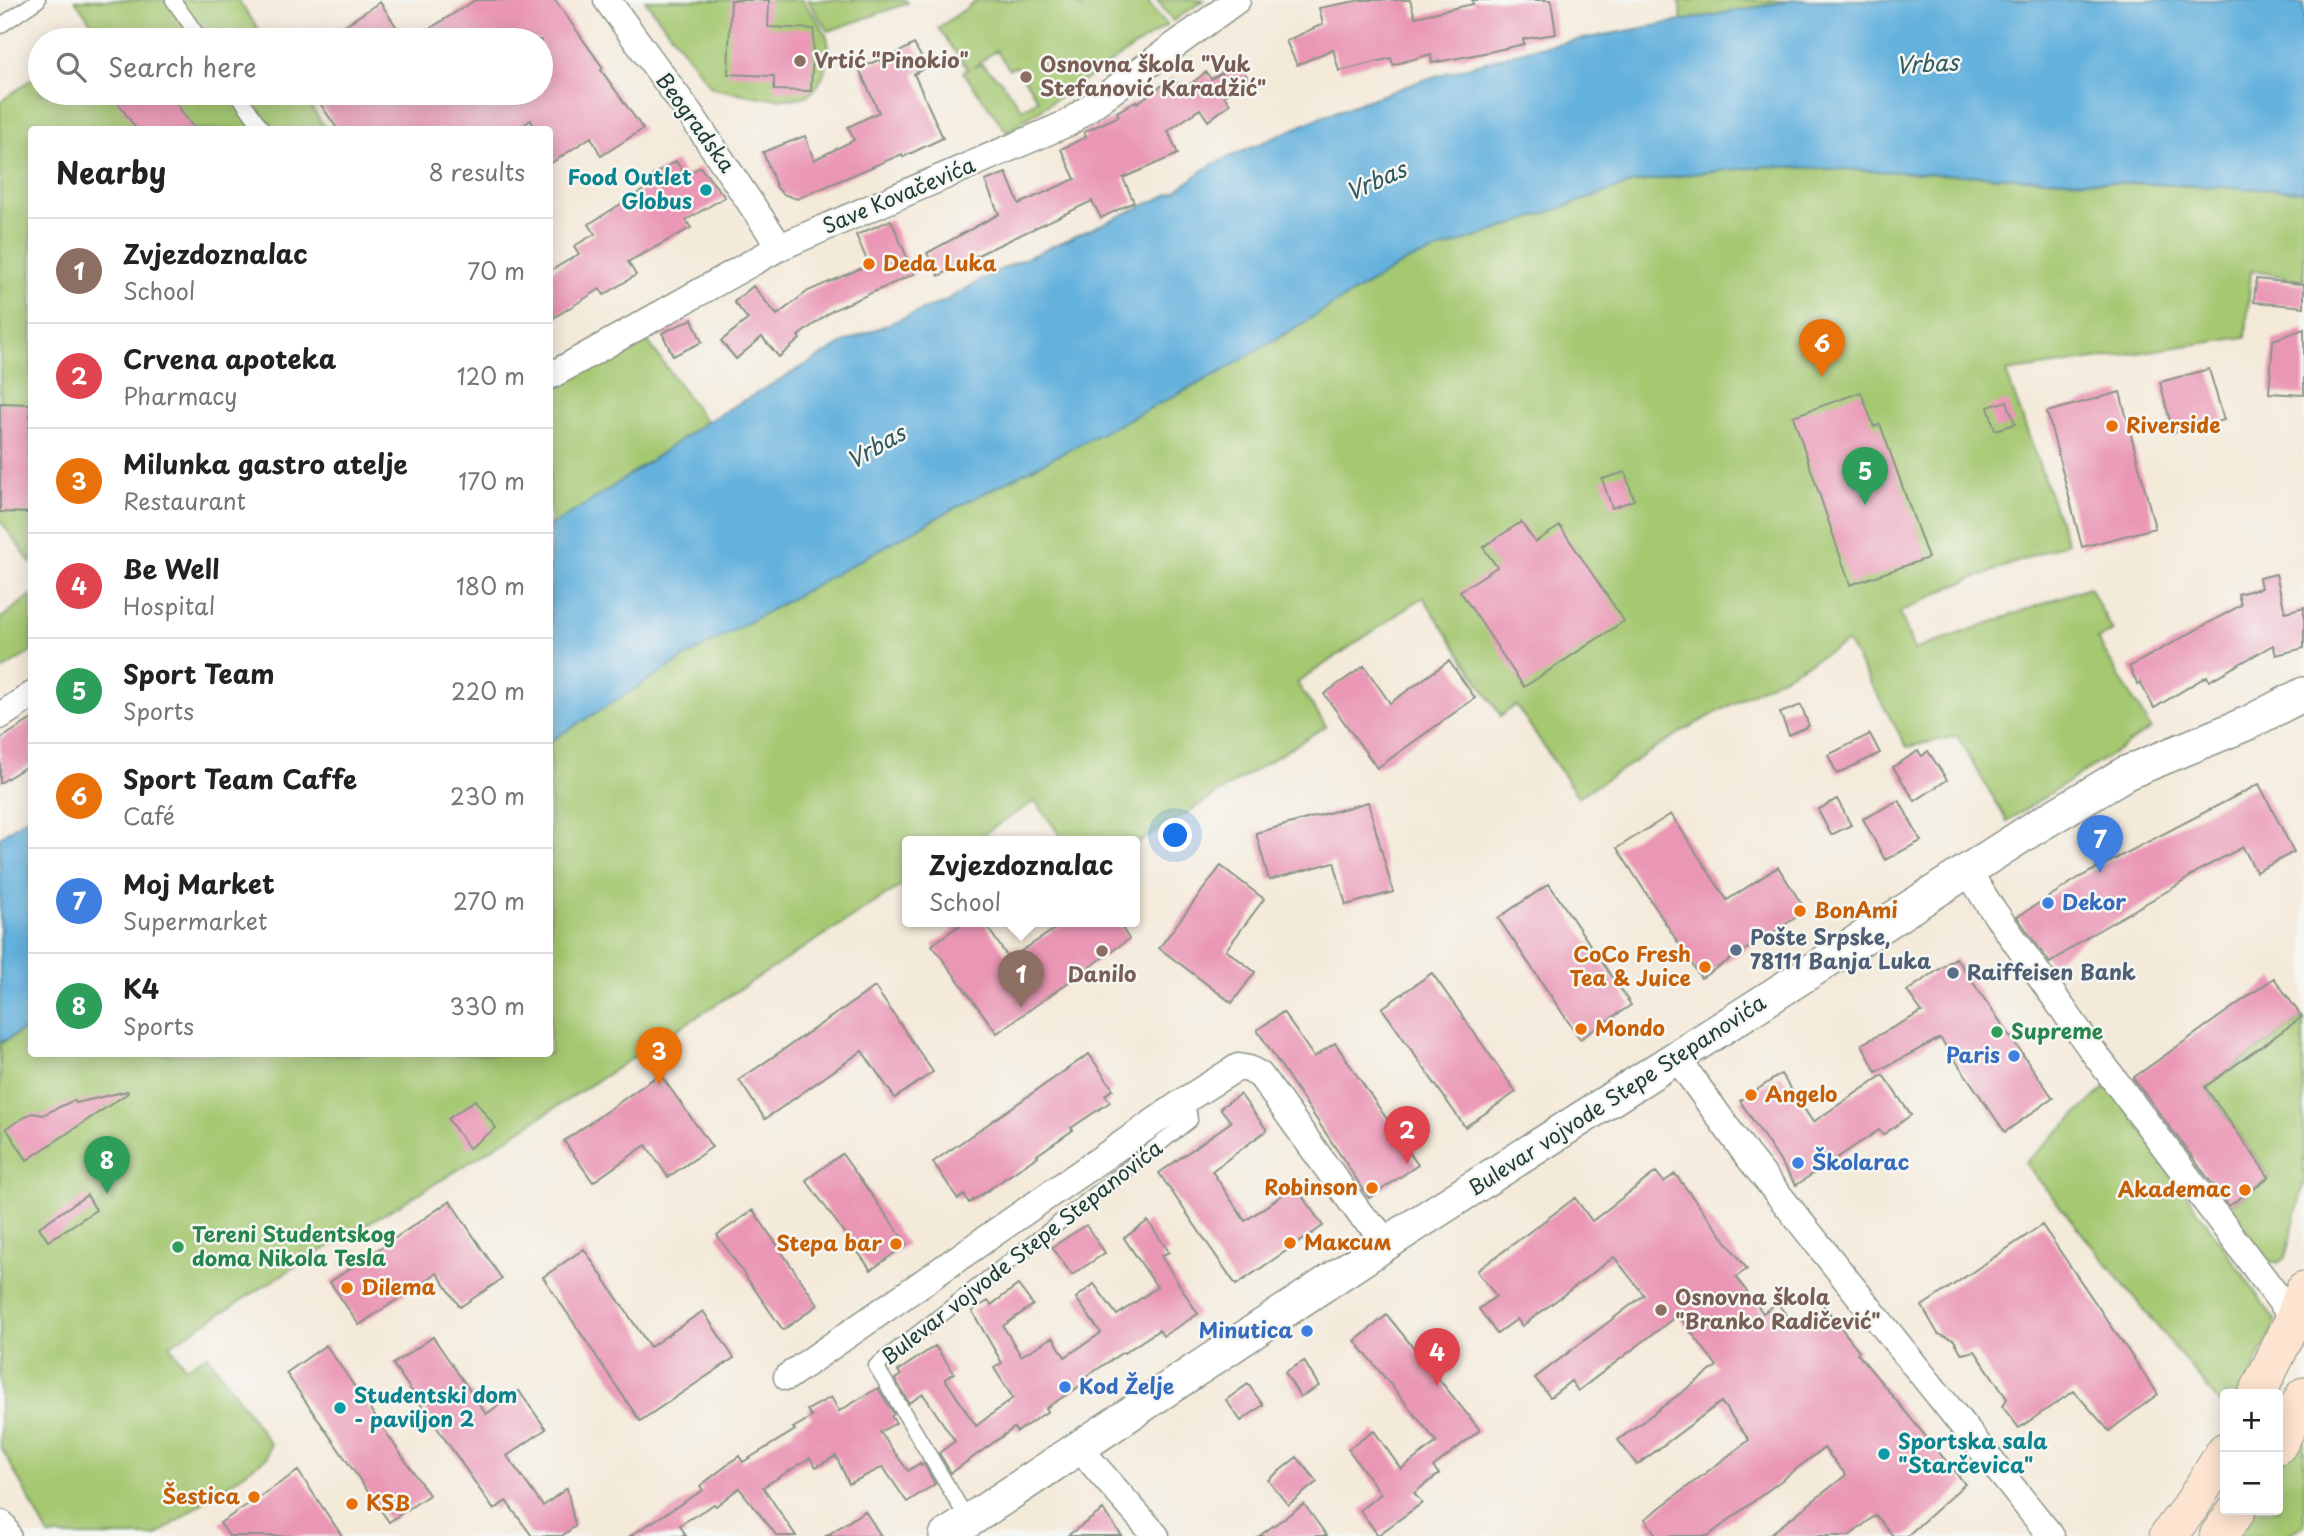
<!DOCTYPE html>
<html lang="en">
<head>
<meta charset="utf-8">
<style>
  :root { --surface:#fff; --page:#f6f6f6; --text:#222; --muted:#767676; --line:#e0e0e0; --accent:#d1495b }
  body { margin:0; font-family:"Playpen Sans",sans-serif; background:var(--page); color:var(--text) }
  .controls { position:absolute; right:21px; bottom:21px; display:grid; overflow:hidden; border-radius:7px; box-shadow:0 4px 18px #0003 }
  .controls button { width:63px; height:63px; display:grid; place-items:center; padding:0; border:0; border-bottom:2px solid var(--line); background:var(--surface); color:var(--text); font:35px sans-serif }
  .you { position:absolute; left:1176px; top:836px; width:24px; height:24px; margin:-18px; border:5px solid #fff; border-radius:50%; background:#1a73e8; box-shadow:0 0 0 10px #1a73e833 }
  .badge { display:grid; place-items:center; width:46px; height:46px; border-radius:50%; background:var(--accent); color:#fff; font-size:23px; font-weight:700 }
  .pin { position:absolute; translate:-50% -58px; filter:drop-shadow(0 2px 4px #0008) }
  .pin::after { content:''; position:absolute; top:37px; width:24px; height:21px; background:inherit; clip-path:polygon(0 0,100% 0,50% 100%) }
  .popup { position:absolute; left:902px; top:836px; width:238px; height:91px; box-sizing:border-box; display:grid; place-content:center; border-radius:7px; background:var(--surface); filter:drop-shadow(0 2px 5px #0005); font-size:23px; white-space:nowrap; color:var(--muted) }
  .popup b { font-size:26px; color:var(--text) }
  .popup::after { content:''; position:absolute; left:50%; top:100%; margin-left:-14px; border:14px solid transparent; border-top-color:var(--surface) }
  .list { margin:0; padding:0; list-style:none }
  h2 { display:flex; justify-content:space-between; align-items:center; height:91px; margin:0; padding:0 28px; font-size:30px }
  h2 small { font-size:23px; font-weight:400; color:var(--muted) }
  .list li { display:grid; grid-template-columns:46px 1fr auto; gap:21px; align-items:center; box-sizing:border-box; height:105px; padding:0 28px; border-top:2px solid var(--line) }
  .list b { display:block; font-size:26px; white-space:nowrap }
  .list p { margin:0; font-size:23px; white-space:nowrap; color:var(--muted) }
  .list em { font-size:23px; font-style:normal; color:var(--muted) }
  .icon { flex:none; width:38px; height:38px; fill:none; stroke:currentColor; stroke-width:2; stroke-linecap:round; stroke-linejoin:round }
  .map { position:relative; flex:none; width:2304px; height:1536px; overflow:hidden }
  .search { position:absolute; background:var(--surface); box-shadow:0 4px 18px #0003; left:28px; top:28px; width:525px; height:77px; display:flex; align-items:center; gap:18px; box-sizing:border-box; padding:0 24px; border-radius:38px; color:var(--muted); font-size:26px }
  .panel { position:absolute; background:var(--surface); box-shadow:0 4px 18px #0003; left:28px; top:126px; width:525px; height:931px; border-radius:7px }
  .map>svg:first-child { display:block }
  .green { fill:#a5c871; stroke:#628252; stroke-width:2; fill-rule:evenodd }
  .water { fill:#63b1dd; stroke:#417788; stroke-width:2 }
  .building { fill:#ea96b5 }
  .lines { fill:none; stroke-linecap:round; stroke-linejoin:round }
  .service-casing { stroke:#8a9487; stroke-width:17 }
  .minor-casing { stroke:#8a9487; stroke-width:29 }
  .tertiary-casing { stroke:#8a9487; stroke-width:36 }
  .secondary-casing { stroke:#8a9487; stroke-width:39 }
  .service { stroke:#fff; stroke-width:14 }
  .minor { stroke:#fff; stroke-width:26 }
  .tertiary { stroke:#fff; stroke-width:33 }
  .secondary { stroke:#fde4d0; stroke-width:37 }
  .education-dot { fill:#8d6e63; stroke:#f6f6f2; stroke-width:2.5 }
  .culture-dot { fill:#0f9aa8; stroke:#f6f6f2; stroke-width:2.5 }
  .food-dot { fill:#e8710a; stroke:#f6f6f2; stroke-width:2.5 }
  .shop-dot { fill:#3f7fe0; stroke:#f6f6f2; stroke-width:2.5 }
  .service-dot { fill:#5c6f8a; stroke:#f6f6f2; stroke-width:2.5 }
  .leisure-dot { fill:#2e9e5b; stroke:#f6f6f2; stroke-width:2.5 }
  .labels { text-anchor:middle; stroke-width:5; stroke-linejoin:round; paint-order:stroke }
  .education-label { font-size:21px; font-weight:bold; fill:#785e54; stroke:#f6f6f2; text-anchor:start }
  .street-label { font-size:21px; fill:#1f3d34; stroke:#f6f6f2 }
  .culture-label { font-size:21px; font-weight:bold; fill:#0d838f; stroke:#f6f6f2; text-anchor:start }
  .food-label { font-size:21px; font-weight:bold; fill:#c56008; stroke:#f6f6f2; text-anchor:start }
  .shop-label { font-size:21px; font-weight:bold; fill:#366cbe; stroke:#f6f6f2; text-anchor:start }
  .service-label { font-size:21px; font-weight:bold; fill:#4e5e75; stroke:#f6f6f2; text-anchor:start }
  .leisure-label { font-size:21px; font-weight:bold; fill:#27864d; stroke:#f6f6f2; text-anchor:start }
  .water-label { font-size:23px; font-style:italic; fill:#305a5e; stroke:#f6f6f2 }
</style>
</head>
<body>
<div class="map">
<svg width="2304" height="1536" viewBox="0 0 2304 1536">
  <rect width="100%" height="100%" fill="#f6f6f2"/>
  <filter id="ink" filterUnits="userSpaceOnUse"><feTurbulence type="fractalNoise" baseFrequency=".0143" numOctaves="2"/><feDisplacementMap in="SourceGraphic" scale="14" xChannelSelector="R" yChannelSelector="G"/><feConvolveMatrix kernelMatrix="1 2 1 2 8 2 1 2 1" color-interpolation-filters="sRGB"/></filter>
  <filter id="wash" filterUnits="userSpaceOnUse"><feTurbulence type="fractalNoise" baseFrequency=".00686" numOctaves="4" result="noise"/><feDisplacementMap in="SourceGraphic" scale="28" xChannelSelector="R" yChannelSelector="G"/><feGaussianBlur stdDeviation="1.57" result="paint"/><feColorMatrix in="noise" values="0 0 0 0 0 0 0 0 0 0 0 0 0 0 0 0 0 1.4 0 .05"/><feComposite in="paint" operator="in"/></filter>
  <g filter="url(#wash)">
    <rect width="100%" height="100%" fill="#f4eada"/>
    <path class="green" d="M75 0H238L266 40H87L98 32Z
      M645 0H802C810 12 825 27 828 41 832 60 820 96 798 98 770 101 740 93 712 88Z
      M807 0H906L908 3 829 31Z
      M978 0H1075L1081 8 1093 0H1146L1167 25 1007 132 963 72 968 69 938 28ZM996 50 1009 69 1016 66 1038 100 1022 109 1000 80 981 64 974 67Z
      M1157 0H1204L1173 21Z
      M1679 0H1794L1682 21Z
      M40 73V93H301L326 129 32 130 31 563 0 520V102Z
      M1770 166 2304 191V281L2251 270 2246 337 2006 372 2067 543 1951 587 1900 612 1914 650 2089 587 2113 631 2097 639 2151 729 2007 821 1957 736 1907 747 1847 642 1686 729 1578 797 1516 705 1501 716 1423 597 1297 683 1326 726 1135 845V842H1065L1035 801 971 842H907V882L450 1175 298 1265 170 1345 185 1367 208 1355 270 1444 267 1457 156 1536H49L0 1445V1044L31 1026 32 1054H550V741L691 654 951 510 1219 373 1407 261 1633 183 1697 173Z
      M644 336 706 422 593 500 550 526V387Z
      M31 595V652L0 671V619Z
      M2303 1018 2304 1183 2285 1258 2278 1263 2266 1262 2227 1208 2270 1177 2205 1087Z
      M2109 1084 2276 1322 2242 1394H2225V1410L2025 1163Z
      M2304 1419V1525L2285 1536H2235L2253 1510H2278V1471Z"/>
    <path class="water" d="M1794 0H2271L2304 3V191L1770 166 1697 173 1633 183 1407 261 1219 373 951 510 691 654 550 741V526L593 500 706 422 849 340 943 302 993 273 1176 191 1209 166 1321 117 1426 79 1534 48Z
      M31 815V1026L0 1043V837Z"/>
    <g id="blocks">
      <path class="building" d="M475 0H555L603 68 601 70 643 129 601 156 591 137 550 164V130H536L531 120 516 130H338L313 93H541V40H412Z
        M731 0H769L768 27 814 29 811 91 774 90V76L728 74Z
        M1362 0H1410L1415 17 1473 4 1472 0H1551L1556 34 1523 39 1524 44 1484 53 1432 63 1431 54 1393 65 1391 58 1339 71 1333 49 1297 65 1286 41 1323 24 1319 8Z
        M380 2 405 40H323Z
        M914 44 927 67 914 74 943 138 903 157 902 154 797 199 783 194 777 188 763 152 805 136 814 160 854 140 848 127 879 112 859 69 880 59 881 62Z
        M1239 63 1250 82 1224 96 1230 104 1208 121 1200 109 1168 131 1178 154 1123 178 1134 202 1101 218 1092 201 982 253 939 276 927 253 999 214 985 181 1006 173 1019 204 1075 179 1061 149 1086 137 1084 132 1119 116 1117 112 1136 101 1137 103 1173 78 1182 91 1206 72 1211 79Z
        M111 93H169L195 130H137Z
        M676 161 685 176 700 167 725 197 686 220 691 228 628 262 636 275 604 295 600 289 550 320V271L579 254 574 246 595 234 589 224 651 185 647 179Z
        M891 220 914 274 833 310 798 336 800 339 779 357 762 337 736 359 721 341 748 319 734 302 753 286 777 315 808 291 869 265 856 235Z
        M2256 279 2304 284V307L2254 302Z
        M692 319 702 342 673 356 662 333Z
        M2304 329V395L2269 393 2273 340Z
        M2209 369 2224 420 2173 433 2160 382Z
        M1861 392 1874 427 1880 424 1928 558 1850 585 1793 416Z
        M2120 392 2155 528 2082 547 2047 412Z
        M2007 401 2015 424 1995 430 1988 407Z
        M0 403 30 404 29 462H32V513L0 512Z
        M1625 472 1634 500 1612 508 1602 479Z
        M1521 522 1535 542 1560 526 1624 621 1524 687 1460 591 1497 567 1483 547Z
        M2276 574 2285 612 2304 607V648L2276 655 2273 645 2209 681 2207 676 2154 708 2140 682 2138 684 2129 667 2241 605 2238 594 2261 588 2259 578Z
        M1449 661 1475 698 1377 768 1324 694 1364 666 1390 703Z
        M1801 705 1809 726 1789 735 1780 713Z
        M32 719V763L0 783V739Z
        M1870 734 1880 753 1837 774 1828 755Z
        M1918 751 1922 756 1928 751 1947 780 1915 801 1893 767Z
        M2259 784 2294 852 2256 872 2243 847 2201 869 2178 885 2087 937 2050 963 2017 917 2080 877Z
        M1837 799 1851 825 1831 835 1818 810Z
        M1899 800 1921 841 1885 860 1863 819Z
        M1368 802 1393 892 1346 905 1334 862 1269 880 1256 833Z
        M1671 814 1727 900 1778 867 1806 911 1701 978 1617 848Z
        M1221 866 1264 899 1226 950 1255 972 1232 1003 1159 948Z
        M1549 884 1631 1005 1580 1039 1498 918Z
        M964 922H984L1009 959 1055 929 1071 922H1118L1129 939 997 1033 932 945Z
        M1956 958 2053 1098 2005 1132 1940 1038 1876 1072 1862 1044 1922 1012 1907 991Z
        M1432 973 1516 1092 1465 1127 1382 1008Z
        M2274 978 2302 1017 2205 1087 2269 1177 2229 1206 2133 1078Z
        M875 987 933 1072 895 1098 862 1051 765 1119 739 1080Z
        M1283 1012 1314 1057 1335 1043 1418 1165 1369 1198 1257 1030Z
        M1089 1054 1113 1089 1105 1095 1110 1102 1071 1128 1073 1130 1037 1155 1038 1156 969 1203 964 1195 958 1199 933 1162Z
        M660 1074 712 1147 668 1177 646 1145 593 1182 564 1141Z
        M1781 1074 1813 1122 1883 1075 1911 1115 1883 1135 1879 1130 1796 1185 1740 1101Z
        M127 1091 128 1093 27 1160 6 1128 32 1113 43 1115 74 1100 76 1103Z
        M1240 1094 1267 1130 1212 1171 1245 1221 1295 1186 1323 1226 1236 1285 1159 1173 1231 1122 1220 1108Z
        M475 1100 496 1128 469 1148 448 1119Z
        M842 1154 907 1244 871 1270 806 1180Z
        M1656 1172 1664 1182 1675 1174 1747 1269 1736 1277 1763 1313 1777 1303 1796 1327 1824 1306 1859 1351 1857 1353 1965 1484 1907 1536H1893L1876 1515 1849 1536H1768L1846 1475 1824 1448 1708 1536H1657L1645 1519 1749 1440 1721 1402 1637 1465 1618 1440 1717 1366 1678 1315 1578 1391 1571 1381 1550 1397 1535 1378 1644 1295 1614 1257 1522 1326 1517 1319 1497 1334 1479 1309 1496 1296 1477 1271 1575 1198 1592 1221Z
        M87 1195 96 1210 48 1241 39 1227Z
        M450 1201 502 1279 460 1307 437 1273 359 1325 330 1282Z
        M753 1210 818 1305 783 1330 717 1235Z
        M1148 1221 1169 1252 1161 1256 1198 1314 1163 1336 1159 1330 1124 1353 1123 1352 1080 1381 1083 1384 1046 1408 1048 1411 1017 1432 1014 1428 951 1473 939 1453 955 1441 923 1394 909 1403 895 1379 901 1375 898 1371 935 1346 954 1373 945 1379 976 1426 1013 1398 994 1368 1002 1363 972 1311 988 1301 991 1305 1018 1285 1033 1305 1003 1326 1021 1356 1053 1337 1065 1357 1101 1333 1076 1298 1094 1284 1117 1315 1157 1287 1124 1238Z
        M1086 1225 1105 1253 1072 1275 1052 1247Z
        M2042 1225 2158 1394 2109 1431 2074 1391 2019 1428 2002 1406 2007 1399 1975 1351 1962 1354 1954 1340 1938 1334 1922 1306Z
        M584 1249 650 1347 703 1311 734 1358 640 1421 543 1277Z
        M1387 1315 1480 1430 1433 1467 1439 1474 1414 1493 1422 1503 1378 1535 1360 1510 1381 1494 1348 1449 1374 1431 1401 1469 1437 1442 1355 1341Z
        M433 1337 486 1414 519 1391 546 1429 507 1456 543 1506 567 1488 575 1526 562 1536H532L506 1501 494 1510 393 1364Z
        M326 1345 429 1495 389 1522 286 1373Z
        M1304 1361 1319 1386 1300 1397 1285 1372Z
        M1248 1384 1263 1405 1241 1421 1226 1400Z
        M878 1388 894 1414 891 1416 896 1423 880 1432 908 1471 920 1463 921 1466 924 1464 935 1484 907 1502 883 1467 849 1484 836 1456 816 1467 810 1458 763 1487 796 1536H777L739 1488 716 1506 714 1504 680 1525 686 1536H630L703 1490 700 1486 739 1456 743 1462 795 1430 793 1428 812 1417 807 1410 831 1397 839 1411Z
        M1297 1457 1317 1482 1288 1505 1268 1480Z
        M298 1471 342 1536H229L220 1523Z
        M1304 1504 1327 1536H1259Z
        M1103 1510 1122 1536H1067Z
        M865 1511 881 1536H826Z"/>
    </g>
  </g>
  <g filter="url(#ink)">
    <use href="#blocks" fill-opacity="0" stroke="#8a9487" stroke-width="2"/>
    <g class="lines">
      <g class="service-casing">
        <path id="service" d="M173 0 201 40
          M0 26 38 0
          M237 93 263 130
          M968 1520 876 1366 1190 1120 1187 1099"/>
      </g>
      <g class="minor-casing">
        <path id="minor" d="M607 0 693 118 780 247
          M550 376 780 247 1068 123 1237 0
          M0 716 32 695
          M1968 871 1988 903 2092 1050 2294 1319
          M1677 1058 1746 1154 2051 1536
          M787 1377 1187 1099 1238 1067 1249 1069 1260 1075 1361 1215 1375 1228 1387 1243
          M1079 1448 1156 1536"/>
      </g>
      <g class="tertiary-casing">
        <path id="tertiary" d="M0 1527 4 1536
          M946 1536 1387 1243 2034 828 2126 773 2248 723 2304 694"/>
      </g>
      <g class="secondary-casing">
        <path id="secondary" d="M2257 1394 2294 1319 2304 1290
          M2278 1445 2304 1396
          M2168 1536 2193 1503 2225 1451
          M2218 1536 2237 1510"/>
      </g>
      <use href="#service" class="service"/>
      <use href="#minor" class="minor"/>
      <use href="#tertiary" class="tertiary"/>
      <use href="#secondary" class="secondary"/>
    </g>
  </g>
  <g class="education-dot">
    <circle cx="800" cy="61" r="7"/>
    <circle cx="1026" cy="77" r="7"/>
    <circle cx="1102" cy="951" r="7"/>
    <circle cx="1661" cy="1310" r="7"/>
  </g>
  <g class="culture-dot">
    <circle cx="706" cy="190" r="7"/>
    <circle cx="340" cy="1408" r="7"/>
    <circle cx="1884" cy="1454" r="7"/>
  </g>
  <g class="food-dot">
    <circle cx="869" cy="264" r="7"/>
    <circle cx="2112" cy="426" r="7"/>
    <circle cx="1800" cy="911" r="7"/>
    <circle cx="1705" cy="967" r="7"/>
    <circle cx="1581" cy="1029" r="7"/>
    <circle cx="1751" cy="1095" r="7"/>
    <circle cx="1372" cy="1188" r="7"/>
    <circle cx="2245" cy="1190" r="7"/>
    <circle cx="1290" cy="1243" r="7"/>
    <circle cx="896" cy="1244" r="7"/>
    <circle cx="347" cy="1288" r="7"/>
    <circle cx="254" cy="1497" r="7"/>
    <circle cx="352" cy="1504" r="7"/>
  </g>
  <g class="shop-dot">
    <circle cx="2048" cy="903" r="7"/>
    <circle cx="2014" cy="1056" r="7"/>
    <circle cx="1798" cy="1163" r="7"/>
    <circle cx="1307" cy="1331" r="7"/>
    <circle cx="1065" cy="1387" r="7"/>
  </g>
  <g class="service-dot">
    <circle cx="1736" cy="950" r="7"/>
    <circle cx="1953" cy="973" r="7"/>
  </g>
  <g class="leisure-dot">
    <circle cx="1997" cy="1032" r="7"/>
    <circle cx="178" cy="1247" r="7"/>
  </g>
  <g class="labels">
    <g class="education-label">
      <text x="814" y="68">Vrtić "Pinokio"</text>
      <text x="1040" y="72">Osnovna škola "Vuk<tspan x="1040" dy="24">Stefanović Karadžić"</tspan></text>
      <text x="1102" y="982" text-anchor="middle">Danilo</text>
      <text x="1675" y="1305">Osnovna škola<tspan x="1675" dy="24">"Branko Radičević"</tspan></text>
    </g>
    <g class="street-label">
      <text transform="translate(695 123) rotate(54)" y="7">Beogradska</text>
      <text transform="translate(899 196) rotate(-23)" y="7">Save Kovačevića</text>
      <text transform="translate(1617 1096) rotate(-33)" y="7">Bulevar vojvode Stepe Stepanovića</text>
      <text transform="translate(1022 1253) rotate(-38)" y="7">Bulevar vojvode Stepe Stepanovića</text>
    </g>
    <g class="culture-label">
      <text x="692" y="185" text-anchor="end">Food Outlet<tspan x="692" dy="24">Globus</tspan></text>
      <text x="354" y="1403">Studentski dom<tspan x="354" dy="24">- paviljon 2</tspan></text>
      <text x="1898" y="1449">Sportska sala<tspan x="1898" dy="24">"Starčevica"</tspan></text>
    </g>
    <g class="food-label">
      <text x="883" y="271">Deda Luka</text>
      <text x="2126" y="433">Riverside</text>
      <text x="1814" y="918">BonAmi</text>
      <text x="1691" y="962" text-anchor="end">CoCo Fresh<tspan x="1691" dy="24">Tea &amp; Juice</tspan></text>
      <text x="1595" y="1036">Mondo</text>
      <text x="1765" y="1102">Angelo</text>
      <text x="1358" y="1195" text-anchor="end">Robinson</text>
      <text x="2231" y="1197" text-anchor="end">Akademac</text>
      <text x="1304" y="1250">Максим</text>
      <text x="882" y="1251" text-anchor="end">Stepa bar</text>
      <text x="361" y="1295">Dilema</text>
      <text x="240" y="1504" text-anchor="end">Šestica</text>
      <text x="366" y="1511">KSB</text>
    </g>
    <g class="shop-label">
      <text x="2062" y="910">Dekor</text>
      <text x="2000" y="1063" text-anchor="end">Paris</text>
      <text x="1812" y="1170">Školarac</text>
      <text x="1293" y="1338" text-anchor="end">Minutica</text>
      <text x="1079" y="1394">Kod Želje</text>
    </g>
    <g class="service-label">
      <text x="1750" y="945">Pošte Srpske,<tspan x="1750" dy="24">78111 Banja Luka</tspan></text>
      <text x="1967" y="980">Raiffeisen Bank</text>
    </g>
    <g class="leisure-label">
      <text x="2011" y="1039">Supreme</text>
      <text x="192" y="1242">Tereni Studentskog<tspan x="192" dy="24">doma Nikola Tesla</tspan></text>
    </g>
    <g class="water-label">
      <text transform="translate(1927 64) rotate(-3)" y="8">Vrbas</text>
      <text transform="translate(1376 181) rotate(-24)" y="8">Vrbas</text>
      <text transform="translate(876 447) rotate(-30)" y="8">Vrbas</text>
    </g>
  </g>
</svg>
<div class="controls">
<button>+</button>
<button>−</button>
</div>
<div class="you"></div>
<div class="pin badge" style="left:1021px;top:1008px;background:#8d6e63">1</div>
<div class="popup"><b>Zvjezdoznalac</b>School</div>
<div class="pin badge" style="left:1407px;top:1164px;background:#e0444e">2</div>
<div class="pin badge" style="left:659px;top:1085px;background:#e8710a">3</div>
<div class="pin badge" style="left:1437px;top:1386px;background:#e0444e">4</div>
<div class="pin badge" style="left:1865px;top:505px;background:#2e9e5b">5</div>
<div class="pin badge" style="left:1822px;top:377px;background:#e8710a">6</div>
<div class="pin badge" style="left:2100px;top:873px;background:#3f7fe0">7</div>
<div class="pin badge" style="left:107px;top:1194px;background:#2e9e5b">8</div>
<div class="search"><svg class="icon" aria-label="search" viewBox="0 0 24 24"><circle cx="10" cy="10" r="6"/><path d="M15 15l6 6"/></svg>Search here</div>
<section class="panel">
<h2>Nearby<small>8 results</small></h2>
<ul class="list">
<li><span class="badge" style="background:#8d6e63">1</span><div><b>Zvjezdoznalac</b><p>School</p></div><em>70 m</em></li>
<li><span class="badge" style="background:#e0444e">2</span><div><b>Crvena apoteka</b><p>Pharmacy</p></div><em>120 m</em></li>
<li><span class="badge" style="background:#e8710a">3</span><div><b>Milunka gastro atelje</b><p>Restaurant</p></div><em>170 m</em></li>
<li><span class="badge" style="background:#e0444e">4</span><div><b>Be Well</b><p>Hospital</p></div><em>180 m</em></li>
<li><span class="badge" style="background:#2e9e5b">5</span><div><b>Sport Team</b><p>Sports</p></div><em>220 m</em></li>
<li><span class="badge" style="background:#e8710a">6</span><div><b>Sport Team Caffe</b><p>Café</p></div><em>230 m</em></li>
<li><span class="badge" style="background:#3f7fe0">7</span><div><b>Moj Market</b><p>Supermarket</p></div><em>270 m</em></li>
<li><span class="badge" style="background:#2e9e5b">8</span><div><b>K4</b><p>Sports</p></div><em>330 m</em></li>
</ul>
</section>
</div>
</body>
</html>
